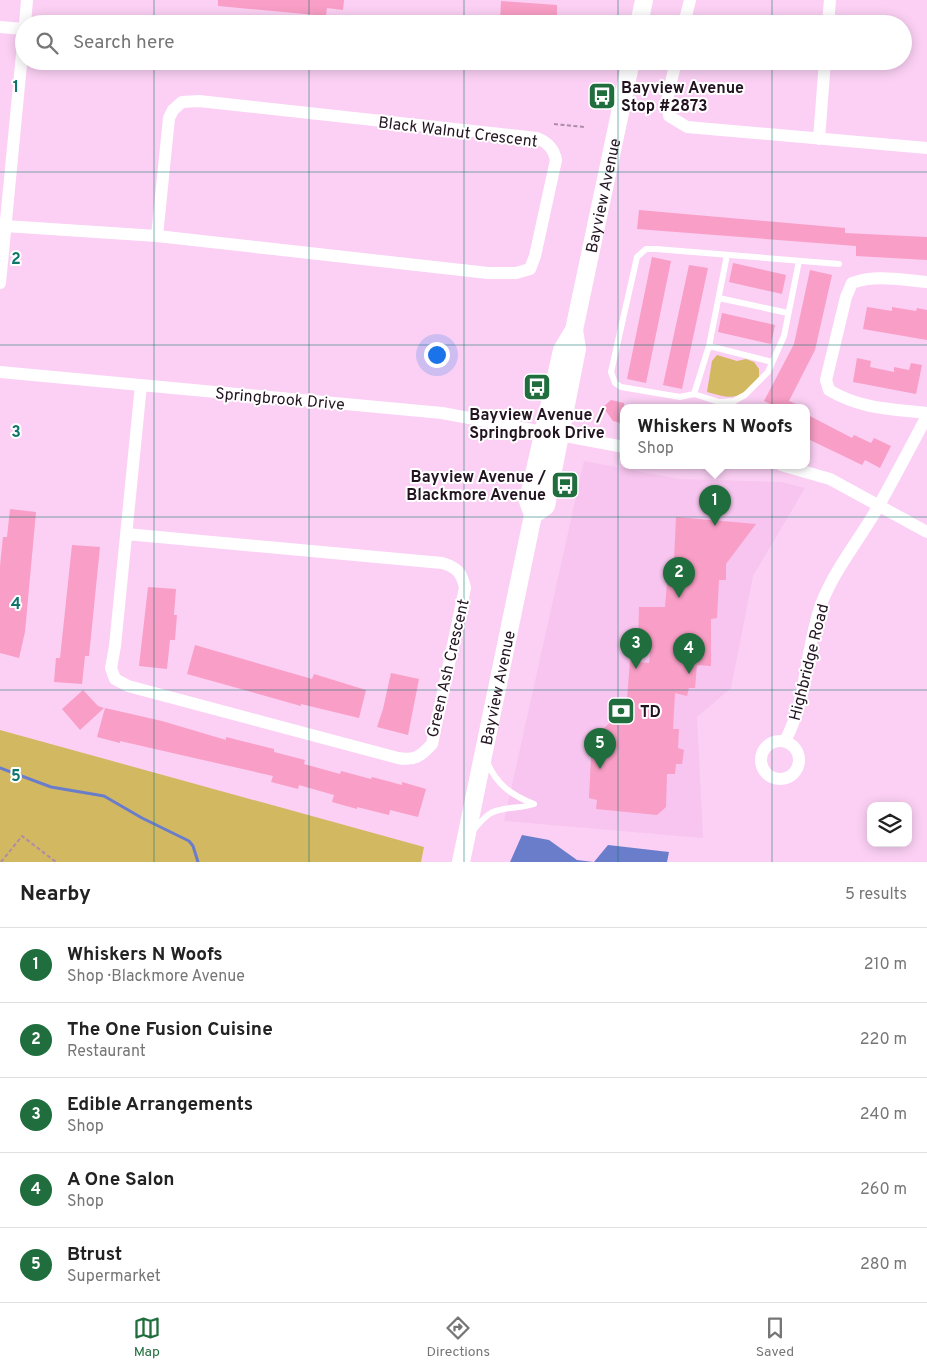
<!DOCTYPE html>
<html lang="en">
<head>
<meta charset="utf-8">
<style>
  :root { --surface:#fff; --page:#f2f2f2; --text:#222; --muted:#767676; --line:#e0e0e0; --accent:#206e3d }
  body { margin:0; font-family:Overpass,sans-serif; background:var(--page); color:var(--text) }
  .controls { position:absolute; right:15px; bottom:15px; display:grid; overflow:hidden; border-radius:10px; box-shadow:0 2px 12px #0003 }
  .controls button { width:45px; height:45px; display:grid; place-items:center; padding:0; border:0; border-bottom:1px solid var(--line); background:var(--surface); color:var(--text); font:25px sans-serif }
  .you { position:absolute; left:436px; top:354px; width:18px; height:18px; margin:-12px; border:4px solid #fff; border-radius:50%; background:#1a73e8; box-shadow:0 0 0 8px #1a73e833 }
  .badge { display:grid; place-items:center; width:32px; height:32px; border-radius:50%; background:var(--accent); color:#fff; font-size:16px; font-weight:700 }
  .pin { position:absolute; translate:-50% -41px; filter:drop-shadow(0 1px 2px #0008) }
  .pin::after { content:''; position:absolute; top:26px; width:18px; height:15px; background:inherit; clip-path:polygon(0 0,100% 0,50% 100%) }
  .popup { position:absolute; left:620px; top:404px; width:190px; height:65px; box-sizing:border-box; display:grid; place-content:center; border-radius:10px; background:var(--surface); filter:drop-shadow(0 1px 4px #0005); font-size:16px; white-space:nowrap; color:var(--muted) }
  .popup b { font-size:19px; color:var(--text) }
  .popup::after { content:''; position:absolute; left:50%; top:100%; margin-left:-10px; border:10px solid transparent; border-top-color:var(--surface) }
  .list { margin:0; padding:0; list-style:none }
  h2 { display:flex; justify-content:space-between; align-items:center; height:65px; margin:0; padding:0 20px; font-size:21px }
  h2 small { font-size:16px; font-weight:400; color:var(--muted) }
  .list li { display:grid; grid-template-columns:32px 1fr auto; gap:15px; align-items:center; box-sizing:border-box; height:75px; padding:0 20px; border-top:1px solid var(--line) }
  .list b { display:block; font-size:19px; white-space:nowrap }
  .list p { margin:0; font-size:16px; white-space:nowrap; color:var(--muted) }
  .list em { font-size:16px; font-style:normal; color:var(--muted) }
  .icon { flex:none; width:28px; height:28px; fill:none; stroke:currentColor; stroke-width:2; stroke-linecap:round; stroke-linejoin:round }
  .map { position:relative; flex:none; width:927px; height:862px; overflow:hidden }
  .search { position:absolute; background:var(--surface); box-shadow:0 2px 12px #0003; left:15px; right:15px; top:15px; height:55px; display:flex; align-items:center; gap:12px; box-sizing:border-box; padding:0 18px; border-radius:28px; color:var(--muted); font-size:19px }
  .sheet { height:440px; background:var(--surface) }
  nav { display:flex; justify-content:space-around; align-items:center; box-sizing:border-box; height:70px; border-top:1px solid var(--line); background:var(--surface); font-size:14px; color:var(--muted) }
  nav a { display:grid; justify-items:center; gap:2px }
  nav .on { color:var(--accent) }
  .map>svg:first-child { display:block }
  .built { fill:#f7c5ef }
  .green { fill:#d3b862 }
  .water { fill:#6a7dca }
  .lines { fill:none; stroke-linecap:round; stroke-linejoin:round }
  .stream { stroke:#6a7dca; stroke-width:3 }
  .building { fill:#f99ec6 }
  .path { stroke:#ad8ca7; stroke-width:2; stroke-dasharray:4 2.5; stroke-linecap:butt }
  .lane { stroke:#fff; stroke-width:6 }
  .street { stroke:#fff; stroke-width:12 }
  .secondary { stroke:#fff; stroke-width:18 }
  .grid { fill:none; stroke:#0f766e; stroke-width:1; stroke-opacity:0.55 }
  .labels { text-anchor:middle; stroke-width:4; stroke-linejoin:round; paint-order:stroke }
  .poi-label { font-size:16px; font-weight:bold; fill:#231421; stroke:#fff; text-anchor:start }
  .street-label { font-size:16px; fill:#231421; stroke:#fff }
  .grid-label { font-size:16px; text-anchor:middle; font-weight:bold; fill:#0f766e; stroke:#fff; stroke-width:4; stroke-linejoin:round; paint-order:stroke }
</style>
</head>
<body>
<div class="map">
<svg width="927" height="862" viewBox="0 0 927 862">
  <rect width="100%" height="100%" fill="#fbd0f4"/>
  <path class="built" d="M584 461 679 479 781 482 805 488 753 576 731 688 697 717 703 838 504 821Z"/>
  <path class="green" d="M717 355 737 361 746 359 754 362 759 369V381C737 399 734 400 707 392L712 361Z
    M0 730 424 847 421 862H0Z"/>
  <path class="water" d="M522 835 549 840 577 860 594 862 608 845 669 852 667 862H510Z"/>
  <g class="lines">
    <path class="stream" d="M0 768 51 787 104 796 142 818 189 841 193 846 198 862"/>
  </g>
  <path class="building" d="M218 0H344L343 10 327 8 326 16 218 6Z
    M501 1 557 5V16L573 17 572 24H500Z
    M639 210 845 228V233L927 237V260L856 256V246L637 229Z
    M652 257 671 261 646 383 627 379Z
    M733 263 786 275 782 294 729 282Z
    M689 265 708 268 682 389 663 385Z
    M810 270 832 275 815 350 789 401 803 407H777L764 401 794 344Z
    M867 307 892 311V307L916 311 917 308 927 310V340L863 329Z
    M722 313 775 325 771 344 718 332Z
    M857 358 871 361 870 367 894 372V367L909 370 911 363 922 365 916 394 853 382Z
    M611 400 624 403V424L613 421 603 407Z
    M806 414 852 438 854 435 871 443 874 438 891 446 880 468 865 460 862 465 806 438Z
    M10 509 36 512 25 632 19 658 0 653V566L3 537H7Z
    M676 517 756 524 726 564V580H719L717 618 711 619V666L697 665 695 688H689L687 696 675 693 673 729H679L678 748 684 750 682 764H676L675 774H667L666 807 657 815 596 809 597 800 589 798 592 738H602L603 729 612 721 614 699H627L630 661 649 663 651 644H638L639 607H665L667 583 679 584 680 561H674Z
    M72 545 100 547 89 656H85L82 684 54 682 56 658H60Z
    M148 587 176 589 174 615H177L175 640H170L167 669 139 666Z
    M195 645 312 679 314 674 366 690 359 718 301 704V706L187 674Z
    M391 673 419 679 408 735 377 727 383 709Z
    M83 690 98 706 104 708 80 730 62 709Z
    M105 708 162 721 226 740V737L274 749V752L305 760 304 764 340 774 341 771 371 779 372 777 402 785V782L426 789 418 817 390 810 389 815 357 807V809L332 802 334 795 299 785 298 789 271 782 273 776 120 741V743L97 737Z"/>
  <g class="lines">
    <path class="path" d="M593 88 606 92
      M554 124 584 127
      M1 862 22 836 56 862"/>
    <path class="lane" d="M799 261 784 336 768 372 745 395 734 401 719 402 694 394 680 397 621 387 615 383 611 372 637 257 646 249H656C717 254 778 259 839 264
      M719 298 788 313
      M709 346 772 362
      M694 394 709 346 727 255
      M487 762C497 785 511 795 534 804
      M473 830C478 825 484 817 491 813 505 806 520 809 534 804"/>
    <path class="street" d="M25 24 27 0
      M684 24 690 0
      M828 24 830 0
      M0 27 24 29
      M676 61 667 100 669 116 687 127 927 148
      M819 139 825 61
      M5 226 157 236 488 273H516L530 269 535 256 556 160C554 148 547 142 537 138L199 101 182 102 173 110 169 118 157 236
      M927 282C903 280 875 274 852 283L846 297 826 380 829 390C860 409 892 409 927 413
      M0 283 24 33
      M0 372 442 413 624 447
      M781 465 830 479 927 532
      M126 534 442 563C457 567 462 573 465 588L432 744C421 756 415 761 398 758L128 686 115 679 111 668 115 646 141 385
      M785 741C808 698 805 647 822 602 836 567 860 539 878 507 895 477 911 446 927 416
      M761 760a19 19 0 1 1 38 0a19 19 0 1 1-38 0Z"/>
    <g class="secondary">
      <path d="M639 24 644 0"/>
      <path d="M533 515 546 506 577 349 574 330"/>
      <path id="s1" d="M461 862 533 515 528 501 562 350 574 330 631 61"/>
    </g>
  </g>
  <path class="grid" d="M154 0V24M309 0V24M464 0V24M618 0V24M772 0V24M154 61V862M309 61V862M464 61V862M618 61V862M772 61V862M0 172H927M0 345H927M0 517H927M0 690H927"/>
  <defs>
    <g id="bus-square" transform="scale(1.4375)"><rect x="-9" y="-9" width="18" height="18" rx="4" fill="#206e3d" stroke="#fff"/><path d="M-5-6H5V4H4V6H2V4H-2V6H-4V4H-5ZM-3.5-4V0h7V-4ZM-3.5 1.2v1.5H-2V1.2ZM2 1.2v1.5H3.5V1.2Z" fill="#fff"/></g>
    <g id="bank-square" transform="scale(1.4375)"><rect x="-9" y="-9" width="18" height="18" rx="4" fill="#206e3d" stroke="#fff"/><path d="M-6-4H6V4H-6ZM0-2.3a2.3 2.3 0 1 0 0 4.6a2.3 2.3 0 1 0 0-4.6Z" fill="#fff"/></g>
  </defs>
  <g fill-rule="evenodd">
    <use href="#bus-square" x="602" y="96"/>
    <use href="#bus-square" x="537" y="387"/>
    <use href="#bus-square" x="565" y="485"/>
    <use href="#bank-square" x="621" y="711"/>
  </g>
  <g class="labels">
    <g class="poi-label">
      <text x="621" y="93">Bayview Avenue<tspan x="621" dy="18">Stop #2873</tspan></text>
      <text x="537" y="420" text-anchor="middle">Bayview Avenue /<tspan x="537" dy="18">Springbrook Drive</tspan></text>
      <text x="546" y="482" text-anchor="end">Bayview Avenue /<tspan x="546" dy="18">Blackmore Avenue</tspan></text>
      <text x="640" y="717">TD</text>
    </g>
    <g class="street-label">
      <text transform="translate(458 131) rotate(7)" y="6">Black Walnut Crescent</text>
      <text dy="6" stroke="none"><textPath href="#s1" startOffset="685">Bayview Avenue</textPath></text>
      <text transform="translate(280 398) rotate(5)" y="6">Springbrook Drive</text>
      <text transform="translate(808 662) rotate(-76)" y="6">Highbridge Road</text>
      <text transform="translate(447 668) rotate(-77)" y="6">Green Ash Crescent</text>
      <text dy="6" stroke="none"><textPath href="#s1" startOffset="178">Bayview Avenue</textPath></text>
    </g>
  </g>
  <g class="grid-label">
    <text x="16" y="92">1</text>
    <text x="16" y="264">2</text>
    <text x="16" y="437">3</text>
    <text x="16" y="609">4</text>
    <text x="16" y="781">5</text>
  </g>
</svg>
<div class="controls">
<button><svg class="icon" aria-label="layers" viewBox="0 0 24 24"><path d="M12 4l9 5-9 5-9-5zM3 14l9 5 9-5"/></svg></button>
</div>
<div class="you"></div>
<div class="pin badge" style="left:715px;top:526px">1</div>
<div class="popup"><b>Whiskers N Woofs</b>Shop</div>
<div class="pin badge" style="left:679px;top:598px">2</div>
<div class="pin badge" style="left:636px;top:669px">3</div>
<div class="pin badge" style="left:689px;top:674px">4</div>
<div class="pin badge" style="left:600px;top:769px">5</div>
<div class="search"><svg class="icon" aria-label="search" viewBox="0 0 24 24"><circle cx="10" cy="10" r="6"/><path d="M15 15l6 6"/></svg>Search here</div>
</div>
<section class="sheet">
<h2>Nearby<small>5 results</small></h2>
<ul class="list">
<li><span class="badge">1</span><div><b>Whiskers N Woofs</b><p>Shop · Blackmore Avenue</p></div><em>210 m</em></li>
<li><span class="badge">2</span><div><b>The One Fusion Cuisine</b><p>Restaurant</p></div><em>220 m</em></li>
<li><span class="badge">3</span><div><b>Edible Arrangements</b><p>Shop</p></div><em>240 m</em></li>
<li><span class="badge">4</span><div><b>A One Salon</b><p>Shop</p></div><em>260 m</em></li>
<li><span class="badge">5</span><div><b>Btrust</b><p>Supermarket</p></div><em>280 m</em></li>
</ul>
</section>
<nav>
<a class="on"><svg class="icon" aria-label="map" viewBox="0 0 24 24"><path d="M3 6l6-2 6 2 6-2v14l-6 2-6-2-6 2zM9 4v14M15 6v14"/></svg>Map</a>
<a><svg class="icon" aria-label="directions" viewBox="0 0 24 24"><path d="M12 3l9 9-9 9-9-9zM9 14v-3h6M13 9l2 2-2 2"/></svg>Directions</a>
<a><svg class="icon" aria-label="saved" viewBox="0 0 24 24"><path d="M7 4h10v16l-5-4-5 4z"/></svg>Saved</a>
</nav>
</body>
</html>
